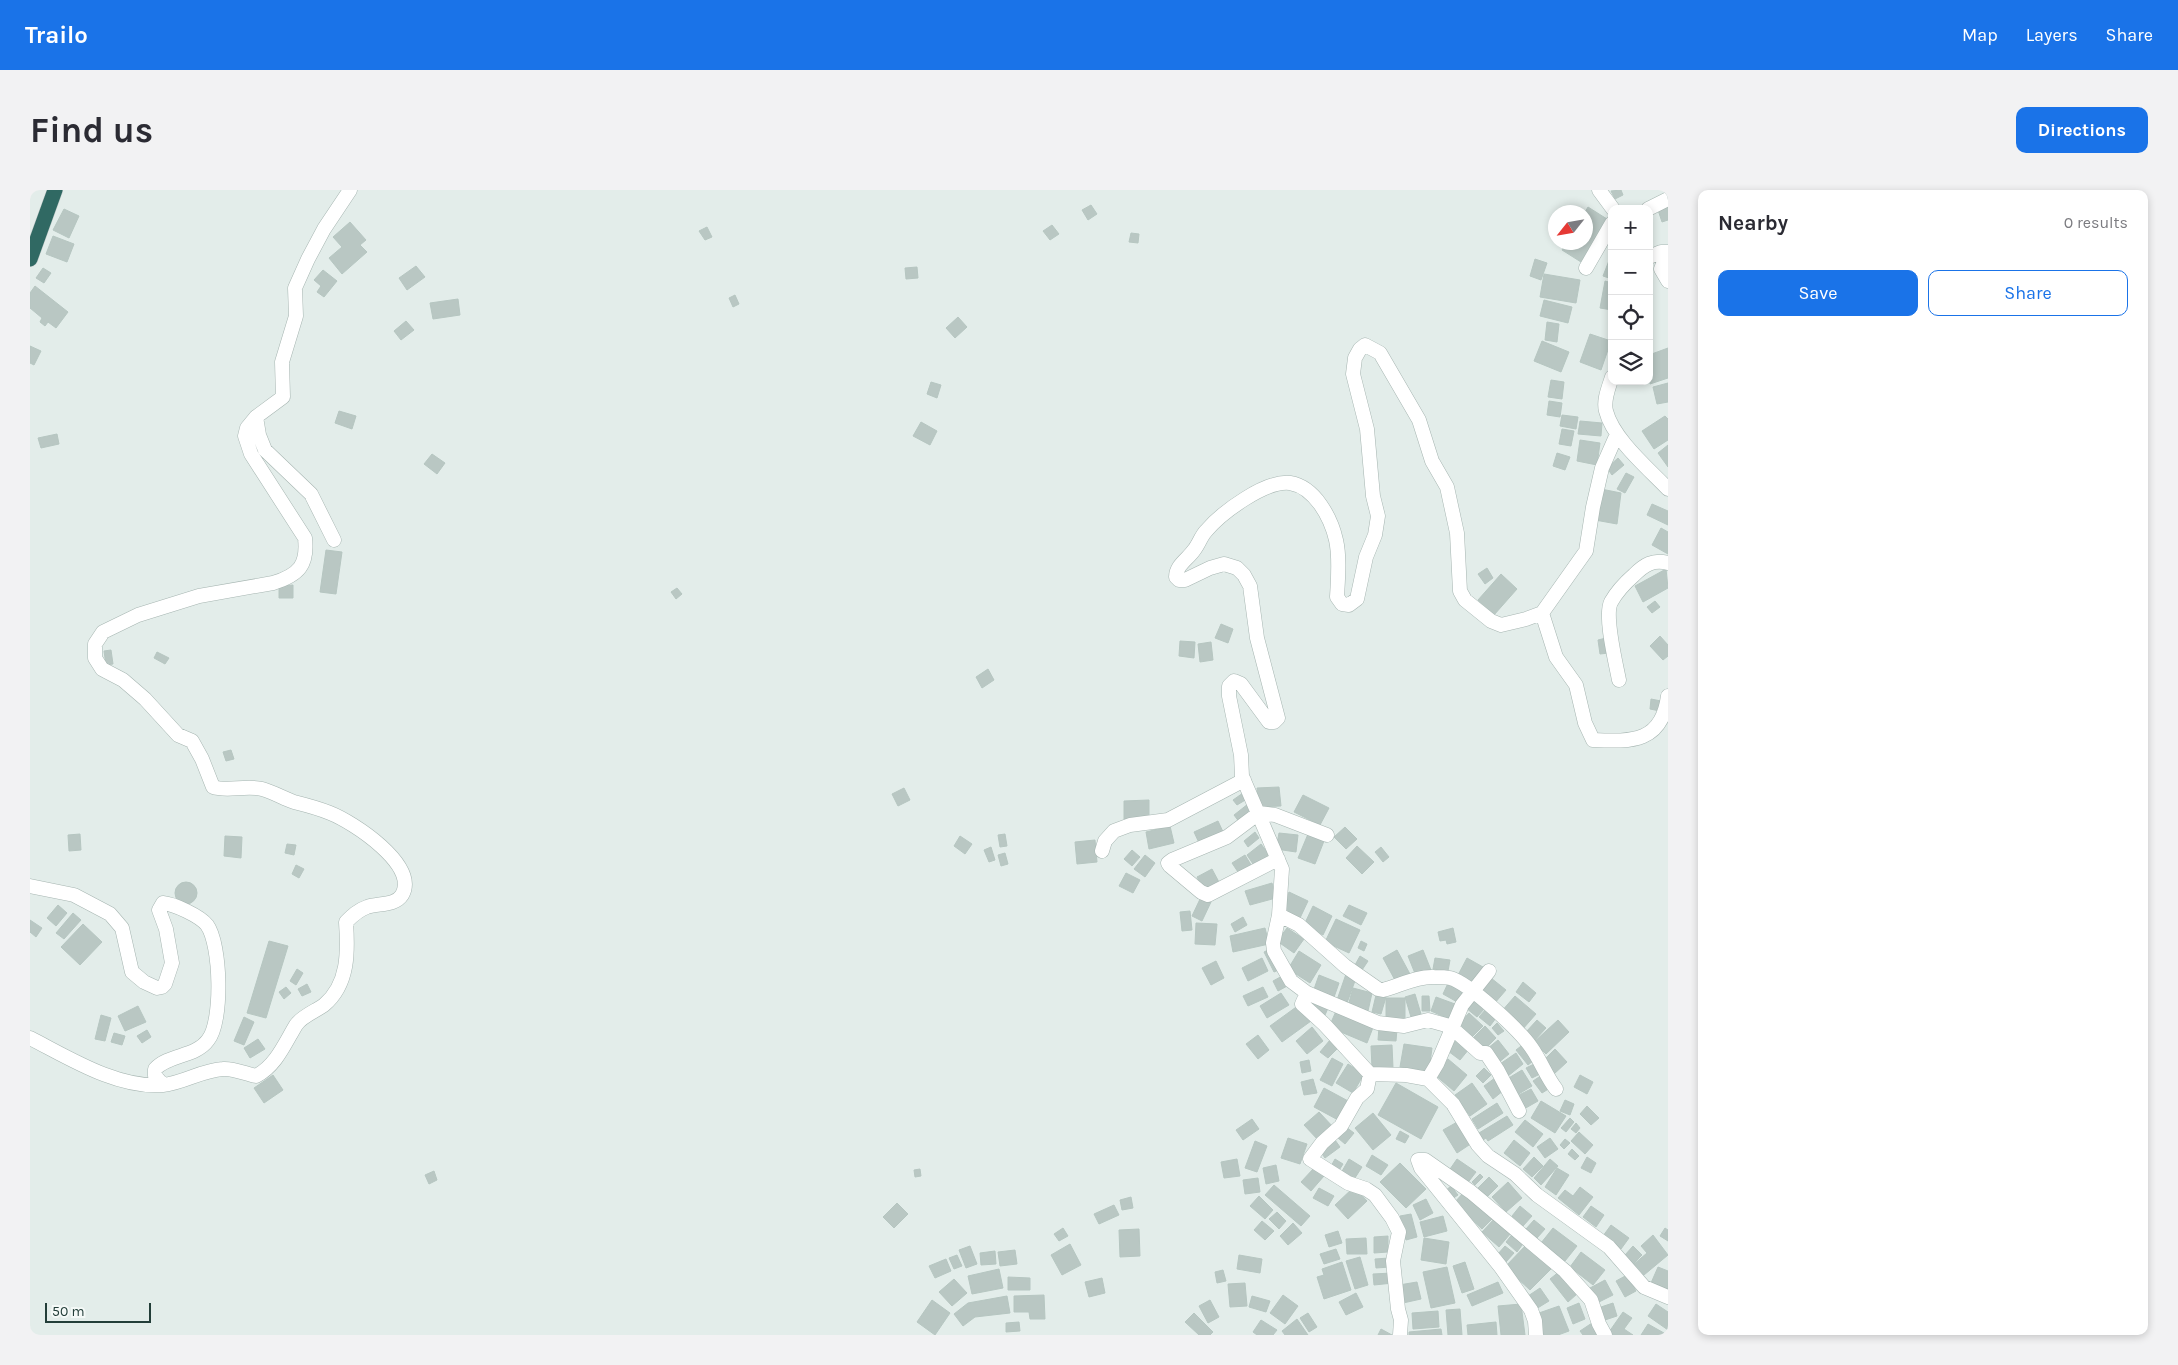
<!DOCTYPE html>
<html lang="en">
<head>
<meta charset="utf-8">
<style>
  :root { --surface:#fff; --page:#f2f2f3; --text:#2b2b33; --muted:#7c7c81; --line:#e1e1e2; --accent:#1a73e8 }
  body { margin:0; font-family:Karla,sans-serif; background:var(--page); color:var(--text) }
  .controls { position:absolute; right:15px; top:15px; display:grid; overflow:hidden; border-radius:10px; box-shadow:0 2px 8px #0003 }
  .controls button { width:45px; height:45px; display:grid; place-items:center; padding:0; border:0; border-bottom:1px solid var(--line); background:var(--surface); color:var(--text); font:25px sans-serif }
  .compass { position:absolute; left:1518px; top:15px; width:45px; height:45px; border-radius:50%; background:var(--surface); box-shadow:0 2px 8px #0003; rotate:239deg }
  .scale { position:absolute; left:15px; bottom:12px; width:106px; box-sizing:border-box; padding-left:5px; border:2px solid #233e39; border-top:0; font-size:14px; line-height:18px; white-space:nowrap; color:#233e39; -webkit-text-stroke:4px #f4f9f7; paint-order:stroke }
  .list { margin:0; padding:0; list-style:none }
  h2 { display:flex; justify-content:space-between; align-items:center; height:65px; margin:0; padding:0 20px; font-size:21px }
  h2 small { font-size:16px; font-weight:400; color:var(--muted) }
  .actions { display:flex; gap:10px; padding:15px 20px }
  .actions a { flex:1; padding:11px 0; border:1px solid var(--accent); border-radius:10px; text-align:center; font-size:18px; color:var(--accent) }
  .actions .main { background:var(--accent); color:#fff }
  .icon { flex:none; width:28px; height:28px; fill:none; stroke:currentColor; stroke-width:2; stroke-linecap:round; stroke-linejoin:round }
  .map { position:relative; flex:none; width:1638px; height:1145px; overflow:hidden; border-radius:10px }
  header { display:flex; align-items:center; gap:30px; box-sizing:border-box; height:70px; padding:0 25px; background:var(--accent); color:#fff }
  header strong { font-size:24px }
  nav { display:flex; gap:28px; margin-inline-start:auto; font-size:18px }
  .intro { display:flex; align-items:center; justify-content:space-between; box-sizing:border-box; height:120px; padding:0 30px }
  h1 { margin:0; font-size:35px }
  .button { padding:12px 22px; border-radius:10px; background:var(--accent); color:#fff; font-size:18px; font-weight:700 }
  main { display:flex; gap:30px; padding:0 30px }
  aside { flex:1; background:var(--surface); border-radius:10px; box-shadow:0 2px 8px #0003 }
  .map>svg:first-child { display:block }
  .building { fill:#b9c7c3; stroke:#b6c6c1 }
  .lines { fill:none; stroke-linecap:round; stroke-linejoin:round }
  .street-casing { stroke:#a6b5b1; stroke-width:15 }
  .highway-casing { stroke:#c1c9c8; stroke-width:16 }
  .street { stroke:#fff; stroke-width:14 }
  .highway { stroke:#306963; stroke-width:15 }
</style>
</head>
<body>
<header>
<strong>Trailo</strong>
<nav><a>Map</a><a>Layers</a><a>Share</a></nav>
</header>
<div class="intro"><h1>Find us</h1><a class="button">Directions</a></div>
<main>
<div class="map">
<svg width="1638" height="1145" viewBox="0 0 1638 1145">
  <rect width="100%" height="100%" fill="#e3edea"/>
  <path class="building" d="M1591 0 1593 5 1585 9 1581 1Z
    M1061 15 1067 24 1058 30 1052 20Z
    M1558 17 1577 29 1551 72 1532 60 1537 52H1556L1555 22Z
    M1638 17V30L1632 32 1628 20Z
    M34 19 49 26 39 48 23 40Z
    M320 32 336 50 330 55 337 62 312 84 299 68 312 57 303 47Z
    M1022 35 1029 44 1020 50 1013 41Z
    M677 37 682 47 675 50 669 41Z
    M1101 43 1109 44 1108 53 1099 52Z
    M23 46 44 54 37 72 16 64Z
    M1580 68H1582V89L1573 86Z
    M1505 69 1517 73 1511 90 1500 86Z
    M386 76 395 87 377 100 369 88Z
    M887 77 888 88 876 89 875 78Z
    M13 78 21 83 14 93 6 88Z
    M293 80 307 91 294 107 287 102 291 96 284 90Z
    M1514 84 1550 90 1546 113 1510 107Z
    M1575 91 1582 93V120L1570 118Z
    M5 96 38 122 26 138 18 132 15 136 10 132 12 128 0 118V103Z
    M705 105 709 114 703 117 699 108Z
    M428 109 430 125 403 129 400 113Z
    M1514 110 1542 117 1538 133 1510 126Z
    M928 127 937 137 925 148 916 138Z
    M376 131 384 140 371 150 364 141Z
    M1517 132 1529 134 1527 152 1515 150Z
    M1560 144 1581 151 1571 180 1550 172Z
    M1512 151 1539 162 1531 182 1504 171Z
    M0 156 11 161 4 175 0 173Z
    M1638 158V188L1620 194 1619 165Z
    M1521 190 1534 192 1532 209 1518 207Z
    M901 192 911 195 907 208 897 204Z
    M1638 193V212L1627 214 1623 197Z
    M1519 211 1532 213 1530 227 1517 225Z
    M309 221 326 226 322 239 305 233Z
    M1532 225 1548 227 1546 239 1530 236Z
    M1635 226 1638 229V250L1624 259 1612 241Z
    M1550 231 1572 233 1571 246 1548 244Z
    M891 232 907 241 900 255 883 246Z
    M1532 239 1544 241 1541 256 1529 254Z
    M27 244 29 254 11 258 8 248Z
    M1550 250 1570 253 1567 275 1547 271Z
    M1638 255V277L1628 263Z
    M1527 263 1540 267 1535 280 1523 276Z
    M402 264 415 273 407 284 394 274Z
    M1588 268 1594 275 1582 285 1577 278Z
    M1596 283 1604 287 1595 303 1587 299Z
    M1571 299 1591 303 1587 334 1565 330Z
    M1622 314 1638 321V335L1617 325Z
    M1631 338 1638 342V364L1622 355Z
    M296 360 312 362 306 404 290 402Z
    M1457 378 1463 388 1455 394 1448 384Z
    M1636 379 1638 398 1613 412 1605 396Z
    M1471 384 1487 399 1464 425 1448 410Z
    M263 395V408H249V396Z
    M647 398 652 404 646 409 641 402Z
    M1625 411 1630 417 1622 423 1617 417Z
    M1191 434 1203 439 1198 453 1185 448Z
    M1630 446 1638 455V466L1633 470 1620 456Z
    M1576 448 1579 463 1570 464 1568 450Z
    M1150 451 1165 452 1164 468 1149 466Z
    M1181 452 1183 470 1170 472 1168 454Z
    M81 460 83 474 76 475 74 461Z
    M127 462 139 468 135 474 124 468Z
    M958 479 964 490 952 498 946 487Z
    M1621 509 1631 511 1630 521 1620 519Z
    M201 560 204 569 196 571 193 562Z
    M1249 597 1251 616 1228 617 1227 598Z
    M874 598 880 610 868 616 862 604Z
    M1213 603 1217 609 1207 615 1203 610Z
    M1273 605 1299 618 1290 635 1264 622Z
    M1119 610V629H1094V611Z
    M1218 614 1224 622 1210 633 1204 625Z
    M1188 631 1194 644 1170 655 1164 642Z
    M1140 636 1144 653 1119 659 1116 642Z
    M1315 637 1327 649 1316 659 1304 647Z
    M1225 642 1229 648 1218 657 1214 651Z
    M1249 643 1268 645 1266 662 1246 659Z
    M50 644 51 660 39 661 38 645Z
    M975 644 977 656 970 657 968 645Z
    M1278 644 1294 651 1285 674 1268 668Z
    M195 646 212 647 211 668 194 666Z
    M930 646 942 654 935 664 924 656Z
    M1065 650 1067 672 1047 674 1045 652Z
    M257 654 266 655 264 665 255 663Z
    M1231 654 1240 666 1225 677 1217 665Z
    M1327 656 1344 672 1332 684 1316 668Z
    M961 657 965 670 959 672 954 660Z
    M1351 657 1359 667 1353 672 1345 662Z
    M1102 660 1110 667 1102 676 1094 669Z
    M975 663 978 674 971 676 968 665Z
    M1115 665 1125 673 1115 687 1104 679Z
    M1215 665 1223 678 1210 685 1202 673Z
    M266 675 274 679 269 688 262 684Z
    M1182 679 1190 694 1175 702 1167 687Z
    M1096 683 1110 690 1103 703 1089 696Z
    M145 703a11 11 0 1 1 22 0a11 11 0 1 1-22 0Z
    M1242 693 1246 708 1220 715 1215 701Z
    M1259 702 1278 711 1270 728 1251 719Z
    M1171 707 1181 712 1172 731 1162 726Z
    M28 715 37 723 26 736 17 728Z
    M1319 715 1337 723 1331 735 1313 726Z
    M1283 716 1302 726 1293 745 1274 735Z
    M1160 721 1162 740 1152 741 1150 722Z
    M43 723 51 730 34 749 26 743Z
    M1213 727 1217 735 1205 742 1201 734Z
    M1306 729 1330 740 1319 763 1295 752Z
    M0 730 12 738 6 747 0 742Z
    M1166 733 1187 734 1185 755 1165 754Z
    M53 734 72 752 50 775 31 757Z
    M1235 738 1239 754 1203 762 1200 746Z
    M1257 738 1274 749 1264 763 1247 751Z
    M1423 738 1426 752 1417 754 1416 750 1410 751 1408 742Z
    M239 751 258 756 236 828 217 823Z
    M1331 751 1337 754 1334 761 1328 758Z
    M1240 759 1251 779 1244 782 1234 762Z
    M1367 760 1380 784 1366 792 1353 768Z
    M1393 760 1401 780 1386 786 1378 766Z
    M1269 761 1291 775 1280 793 1258 779Z
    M1330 766 1338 771 1332 780 1325 775Z
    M1232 768 1238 781 1218 791 1212 778Z
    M1405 768 1420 770 1418 781 1403 779Z
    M1437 768 1453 777 1443 796 1427 787Z
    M1186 771 1194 788 1181 795 1172 778Z
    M267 779 273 783 266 795 260 791Z
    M1316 784 1326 788 1317 813 1307 810Z
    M1254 785 1259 795 1248 801 1243 791Z
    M1289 785 1309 793 1303 810 1283 802Z
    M1461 788 1476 800 1464 814 1449 802Z
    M1419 791 1436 800 1429 813 1413 804Z
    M1493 792 1506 803 1499 812 1486 802Z
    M277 794 281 802 272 806 268 799Z
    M256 797 261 803 254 809 249 802Z
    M1233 797 1238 807 1218 816 1213 806Z
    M1323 798 1342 803 1338 821 1318 816Z
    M1251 803 1259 815 1237 828 1230 816Z
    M1385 804 1391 824 1381 827 1375 807Z
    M1346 805 1356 807 1351 824 1342 822Z
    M1392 806H1399L1400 821H1392Z
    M1485 806 1506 824 1492 840 1471 822Z
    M1406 807 1425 814 1419 829 1401 821Z
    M1282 808 1299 816 1295 825 1277 817Z
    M1356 808H1375V831H1356Z
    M1444 808 1455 818 1447 827 1436 818Z
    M1269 815 1281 831 1252 852 1240 836Z
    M108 816 116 832 95 841 88 826Z
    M1307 819 1344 835 1337 853 1299 837Z
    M1456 819 1466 828 1460 836 1449 827Z
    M1439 823 1453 836 1441 848 1427 836Z
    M71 825 81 828 75 851 65 849Z
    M214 827 224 832 214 855 204 851Z
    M1507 830 1516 838 1505 850 1496 842Z
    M1528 830 1539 842 1516 864 1504 852Z
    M1467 833 1474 841 1468 845 1462 838Z
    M1455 836 1466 848 1453 861 1442 849Z
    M1282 837 1293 851 1277 864 1266 851Z
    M1349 837 1367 839 1366 851 1348 850Z
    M117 840 121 847 112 853 107 846Z
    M84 843 95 846 92 855 81 852Z
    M1228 845 1239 860 1228 869 1216 854Z
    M228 849 235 859 220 868 214 858Z
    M1427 849 1439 859 1430 870 1418 861Z
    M1300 850 1308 858 1298 868 1290 862Z
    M1468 850 1479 864 1468 873 1457 859Z
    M1495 853 1507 868 1498 875 1486 860Z
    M1374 854 1402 858 1399 881 1370 877Z
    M1362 855 1363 878H1342L1341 856Z
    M1525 859 1537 872 1524 884 1512 872Z
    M1486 863 1493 874 1478 886 1470 874Z
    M1302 868 1313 874 1302 896 1290 890Z
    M1418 869 1437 885 1424 901 1405 885Z
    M1279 870 1281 881 1272 883 1270 872Z
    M1506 873 1512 883 1502 888 1496 878Z
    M1318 874 1334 884 1323 903 1306 893Z
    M1454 878 1461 885 1453 893 1446 886Z
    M1492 880 1502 896 1487 905 1477 889Z
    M243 885 253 900 234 913 224 898Z
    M1512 885 1520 898 1512 903 1503 891Z
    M1550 885 1563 892 1557 904 1544 897Z
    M1465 888 1474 900 1463 909 1454 896Z
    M1283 889 1287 903 1274 905 1271 892Z
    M1366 893 1408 917 1391 949 1348 925Z
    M1442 893 1457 914 1440 926 1425 905Z
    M1294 898 1320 912 1310 931 1284 917Z
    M1501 899 1508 911 1494 919 1487 906Z
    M1535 910 1544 914 1540 925 1530 921Z
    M1511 911 1536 926 1525 943 1501 928Z
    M1467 913 1473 923 1448 939 1442 929Z
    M1557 916 1569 928 1561 935 1550 924Z
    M1289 922 1304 938 1289 951 1274 935Z
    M1343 923 1361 945 1343 960 1325 938Z
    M1477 926 1483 935 1458 951 1456 948 1453 950 1449 943Z
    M1540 928 1544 932 1536 942 1531 938Z
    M1222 929 1229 939 1213 950 1206 940Z
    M1495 930 1513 944 1503 957 1485 942Z
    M1429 931 1442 953 1427 963 1413 940Z
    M1546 933 1550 938 1546 943 1541 939Z
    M1316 937 1324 943 1315 954 1308 948Z
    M1370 941 1379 946 1375 953 1366 949Z
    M1549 942 1563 955 1555 964 1541 951Z
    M1258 948 1277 954 1270 974 1251 968Z
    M1520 948 1528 959 1515 968 1507 957Z
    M1535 949 1540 953 1534 959 1530 955Z
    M1305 950 1310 957 1295 968 1290 961Z
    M1484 950 1500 963 1490 976 1474 963Z
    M1225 951 1237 956 1227 982 1215 978Z
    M1542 959 1549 966 1545 970 1538 964Z
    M1342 965 1358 975 1351 985 1336 976Z
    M1504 967 1513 976 1502 987 1493 979Z
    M1557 967 1566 973 1561 983 1551 978Z
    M1207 969 1210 986 1194 988 1191 972Z
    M1305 969 1313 974 1308 982 1300 978Z
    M1319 969 1332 977 1323 991 1311 983Z
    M1427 969 1446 982 1436 995 1418 982Z
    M1520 969 1528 976 1511 995 1504 988Z
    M1370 973 1396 999 1376 1018 1350 992Z
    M1246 975 1249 991 1236 994 1233 978Z
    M1284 978 1294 986 1281 1001 1271 992Z
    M1527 978 1539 985 1526 1005 1515 997Z
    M890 979 891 986 885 987 884 980Z
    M404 981 407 990 399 994 395 985Z
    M1450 984 1453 987 1445 995 1442 992Z
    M1459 987 1468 996 1456 1008 1447 999Z
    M1228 988 1230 1002 1215 1004 1213 990Z
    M1478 992 1492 1008 1476 1022 1462 1007Z
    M1244 995 1280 1026 1271 1036 1235 1005Z
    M1421 996 1428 1005 1422 1009 1415 1001Z
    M1324 997 1337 1011 1318 1029 1305 1015Z
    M1550 997 1563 1007 1549 1025 1528 1008 1535 1000 1543 1006Z
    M1289 998 1304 1006 1298 1016 1283 1008Z
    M1434 1002 1462 1029 1452 1039 1424 1013Z
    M1229 1006 1243 1020 1235 1029 1220 1016Z
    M1101 1007 1103 1018 1092 1020 1090 1010Z
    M1396 1009 1403 1023 1390 1030 1383 1015Z
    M867 1013 878 1024 864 1038 853 1027Z
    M1084 1015 1089 1025 1069 1034 1064 1024Z
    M1490 1016 1502 1026 1493 1036 1482 1026Z
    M1561 1016 1574 1025 1566 1037 1553 1027Z
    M1247 1022 1256 1031 1249 1039 1239 1029Z
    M1381 1024 1387 1047 1376 1050 1370 1026Z
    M1413 1026 1417 1041 1394 1047 1390 1032Z
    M1465 1028 1481 1043 1469 1057 1452 1042Z
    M1504 1030 1515 1039 1507 1048 1496 1039Z
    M1232 1031 1244 1041 1235 1050 1224 1040Z
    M1263 1033 1272 1043 1258 1055 1250 1046Z
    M1581 1035 1599 1048 1591 1059 1573 1046Z
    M1033 1038 1038 1046 1029 1051 1024 1044Z
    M1523 1038 1547 1056 1535 1071 1511 1053Z
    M1635 1038 1638 1040V1051L1630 1046Z
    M1109 1039 1110 1066 1090 1067 1089 1040Z
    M1308 1041 1312 1053 1299 1057 1295 1045Z
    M1484 1042 1495 1051 1487 1062 1476 1052Z
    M1623 1045 1638 1065 1614 1085 1604 1074 1617 1063 1611 1056Z
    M1358 1046V1062L1344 1063V1047Z
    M1336 1048 1337 1064H1317L1316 1049Z
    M1394 1048 1419 1052 1416 1074 1391 1070Z
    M1498 1053 1523 1077 1500 1100 1475 1077Z
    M1040 1054 1051 1075 1032 1085 1021 1065Z
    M940 1056 947 1074 936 1078 929 1060Z
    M1475 1056 1484 1063 1476 1072 1467 1065Z
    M1603 1056 1612 1065 1603 1074 1595 1065Z
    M1306 1059 1310 1069 1294 1074 1290 1064Z
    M985 1060 987 1074 970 1076 968 1062Z
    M965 1061 966 1074 951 1075 950 1063Z
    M1551 1062 1575 1080 1563 1095 1540 1077Z
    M927 1065 932 1076 924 1079 919 1068Z
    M1209 1065 1232 1069 1230 1083 1207 1079Z
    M1330 1067 1338 1095 1325 1099 1316 1071Z
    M1359 1068 1360 1077 1346 1078 1345 1069Z
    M916 1069 921 1081 905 1088 899 1076Z
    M1312 1072 1321 1100 1294 1109 1287 1087 1294 1085 1292 1079Z
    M1435 1072 1444 1099 1432 1103 1423 1076Z
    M1417 1077 1425 1113 1401 1118 1393 1082Z
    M1628 1077 1638 1081V1100L1621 1093Z
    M969 1079 973 1098 942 1104 938 1086Z
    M1193 1080 1196 1091 1187 1093 1185 1082Z
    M1530 1081 1547 1104 1538 1112 1520 1089Z
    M1362 1083 1363 1093 1344 1095 1343 1084Z
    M1597 1085 1606 1101 1595 1107 1586 1091Z
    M978 1087 1000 1088V1100H978Z
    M1072 1088 1075 1103 1059 1107 1055 1092Z
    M924 1089 937 1103 922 1116 909 1102Z
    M1575 1090 1583 1105 1567 1113 1560 1098Z
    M1387 1092 1391 1109 1373 1113 1369 1095Z
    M1468 1092 1473 1103 1442 1116 1437 1105Z
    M1215 1093 1217 1116 1200 1117 1198 1094Z
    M1510 1098 1519 1111 1506 1119 1498 1106Z
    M1326 1103 1333 1117 1316 1125 1309 1112Z
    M1014 1105 1015 1129H1000L999 1122H984V1106Z
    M1253 1105 1268 1116 1255 1134 1240 1123Z
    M977 1106 980 1123 945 1127 933 1136 924 1124 938 1113Z
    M1222 1106 1240 1111 1236 1122 1219 1117Z
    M902 1110 920 1123 905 1145 887 1132Z
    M1180 1110 1189 1127 1178 1133 1169 1116Z
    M1549 1113 1555 1129 1543 1134 1537 1118Z
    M1583 1113 1587 1126 1575 1130 1571 1117Z
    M1491 1114 1495 1145H1471L1468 1116Z
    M1626 1114 1638 1122V1140L1618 1126Z
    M1529 1116 1539 1141 1528 1145H1514L1506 1124Z
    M1430 1119 1432 1145H1418L1416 1120Z
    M1408 1121 1409 1137 1383 1139 1382 1123Z
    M1593 1122 1602 1128 1594 1139 1603 1145H1584L1579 1142Z
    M1164 1123 1183 1142 1180 1145H1169L1155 1132Z
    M1278 1123 1287 1137 1279 1142 1270 1128Z
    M1267 1129 1278 1145H1255L1252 1141Z
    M1231 1130 1247 1140 1243 1145H1227L1223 1142Z
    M989 1132 990 1141 976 1142V1133Z
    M1466 1132 1467 1145H1438L1437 1135Z
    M1562 1133 1568 1145H1553L1550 1141Z
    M1618 1134 1634 1143 1633 1145H1611Z
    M1351 1139 1362 1145H1348Z
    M1411 1139 1412 1145H1379V1142Z"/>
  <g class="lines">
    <g class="street-casing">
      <path id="street" d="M1569 0 1583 19
        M1618 19 1638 9
        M1638 62 1631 79 1638 91
        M1619 67 1631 62H1638
        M1556 78 1582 33
        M1582 187C1579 197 1573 210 1576 221 1583 249 1619 279 1638 299
        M226 227 229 245 235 260 281 304 304 350
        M1587 244 1572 278 1563 317 1556 361 1512 423 1496 429 1471 435 1461 431 1435 410 1430 401 1427 343 1417 297 1402 271 1389 230 1350 163 1335 155 1330 159 1325 168 1323 184 1337 239 1343 306 1348 326 1345 345 1336 367 1327 409 1319 415 1312 414 1307 407C1308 389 1310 367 1306 350 1301 328 1285 297 1260 293 1236 290 1192 322 1176 341 1171 346 1169 354 1164 360 1158 369 1146 375 1146 387L1149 390H1155L1180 378 1194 374 1207 378 1214 385 1220 396 1227 448 1248 528 1244 532H1239L1211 494 1204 491 1199 496V506L1211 565 1212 586 1252 679 1249 725 1243 753 1244 761 1261 791 1277 803 1272 814 1294 834 1340 884 1376 885 1398 889 1423 914 1448 955 1458 966 1485 984 1507 1005 1579 1057 1614 1097 1638 1107
        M1512 423 1526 467 1546 495 1555 533 1563 550C1603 552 1632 552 1638 506
        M1589 490C1586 474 1574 426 1581 412 1586 403 1596 392 1604 385 1614 375 1623 369 1638 373
        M1072 661 1075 651 1084 641 1100 635 1138 630 1214 590
        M1248 669 1178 705 1171 702 1140 676 1138 673 1142 670 1197 647 1229 623 1245 625 1297 645
        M0 696 44 705 80 724 92 738 102 782 114 792 127 798 132 797 135 794 142 773 136 739 129 720 133 713C144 714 170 726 177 735 191 754 193 832 178 850 166 867 139 864 125 879V886L133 895
        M1249 725 1269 735 1315 776 1348 799 1353 800C1369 796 1387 786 1404 787 1409 787 1415 787 1420 788 1439 793 1489 840 1501 857 1511 871 1516 886 1526 899
        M1277 803 1348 833 1374 836 1398 830 1416 835 1422 838 1450 863H1456L1468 881 1489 921
        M0 848C39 868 88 899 133 895 154 893 172 880 193 879 203 878 216 884 226 886 246 876 255 853 266 835 272 826 286 821 294 815 319 794 318 761 316 732 322 726 328 720 337 717 348 713 365 716 372 705 389 675 323 632 300 623 288 618 276 615 264 612 253 608 243 602 232 599 216 595 197 602 183 597L172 569 162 551 148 545 115 509 93 490 72 479 65 468V454L73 442 108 425 169 406 243 393C269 385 278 375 275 348L221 264 215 246 217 238 226 227 253 207 252 172 266 126 265 98 278 69 294 39 320 0
        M1340 884 1337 899 1327 908 1311 936 1292 953 1280 969 1318 993 1336 999 1345 1005 1362 1028 1369 1042 1363 1071 1368 1119 1371 1130 1370 1145
        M1398 889 1407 874 1432 815 1459 781
        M1506 1145 1505 1131 1501 1120 1470 1076 1391 978 1388 970H1395L1441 1002 1535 1081 1561 1110 1569 1134 1575 1145"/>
    </g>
    <g class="highway-casing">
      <path id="highway" d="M0 69 25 0"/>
    </g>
    <use href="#street" class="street"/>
    <use href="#highway" class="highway"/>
  </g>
</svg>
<div class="controls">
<button>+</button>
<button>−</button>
<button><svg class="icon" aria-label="locate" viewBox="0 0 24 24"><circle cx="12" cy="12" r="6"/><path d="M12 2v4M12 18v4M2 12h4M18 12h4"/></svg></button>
<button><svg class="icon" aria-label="layers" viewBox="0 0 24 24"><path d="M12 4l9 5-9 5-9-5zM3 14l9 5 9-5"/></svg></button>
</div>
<svg class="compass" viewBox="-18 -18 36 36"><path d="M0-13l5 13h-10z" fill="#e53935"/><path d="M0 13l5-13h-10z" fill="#7c7c81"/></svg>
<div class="scale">50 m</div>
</div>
<aside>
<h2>Nearby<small>0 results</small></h2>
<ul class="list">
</ul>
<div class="actions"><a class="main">Save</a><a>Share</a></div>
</aside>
</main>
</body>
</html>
